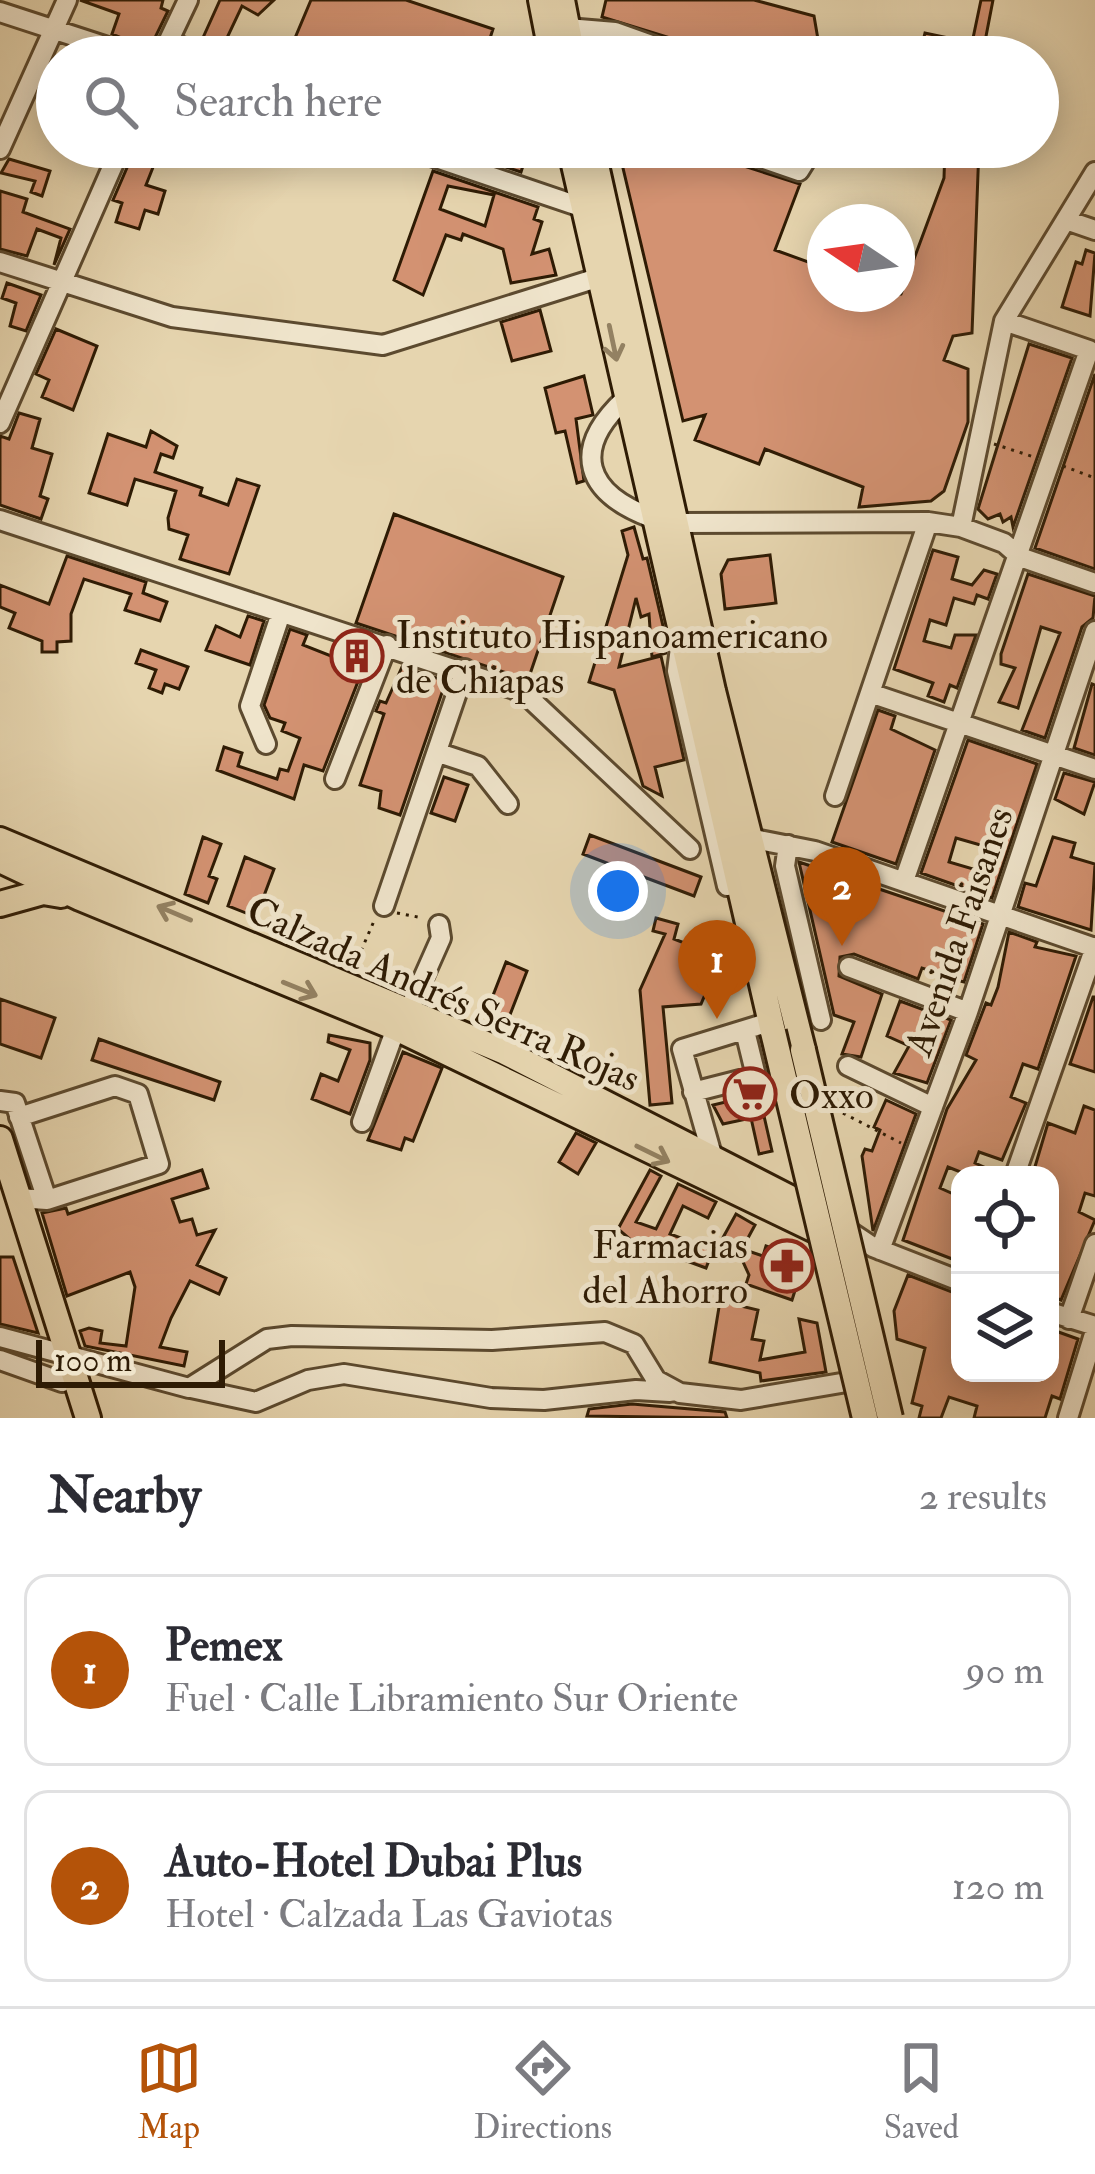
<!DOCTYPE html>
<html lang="en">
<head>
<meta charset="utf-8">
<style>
  :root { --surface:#fff; --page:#f7f7f7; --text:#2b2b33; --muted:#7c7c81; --line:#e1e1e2; --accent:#b45309 }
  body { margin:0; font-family:"IM FELL Double Pica",serif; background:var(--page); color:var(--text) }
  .controls { position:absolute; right:36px; bottom:36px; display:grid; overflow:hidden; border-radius:24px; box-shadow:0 6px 30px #0003 }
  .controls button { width:108px; height:108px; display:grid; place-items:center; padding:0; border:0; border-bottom:3px solid var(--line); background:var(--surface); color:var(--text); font:60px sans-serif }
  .compass { position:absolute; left:807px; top:204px; width:108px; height:108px; border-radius:50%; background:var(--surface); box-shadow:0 6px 30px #0003; rotate:283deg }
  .scale { position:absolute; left:36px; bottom:30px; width:189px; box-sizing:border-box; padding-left:12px; border:6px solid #2e1b04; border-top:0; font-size:33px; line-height:42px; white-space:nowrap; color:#2e1b04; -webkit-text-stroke:9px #efe4cb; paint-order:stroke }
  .you { position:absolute; left:618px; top:891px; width:42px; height:42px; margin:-30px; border:9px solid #fff; border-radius:50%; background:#1a73e8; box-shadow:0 0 0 18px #1a73e833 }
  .badge { display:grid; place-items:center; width:78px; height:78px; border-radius:50%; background:var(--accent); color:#fff; font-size:39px; font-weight:700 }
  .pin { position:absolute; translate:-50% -99px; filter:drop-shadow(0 3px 6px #0008) }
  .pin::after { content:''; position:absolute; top:63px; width:42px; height:36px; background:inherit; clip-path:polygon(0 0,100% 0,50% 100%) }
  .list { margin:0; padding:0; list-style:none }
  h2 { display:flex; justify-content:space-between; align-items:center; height:156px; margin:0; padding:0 48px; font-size:51px }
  h2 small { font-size:39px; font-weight:400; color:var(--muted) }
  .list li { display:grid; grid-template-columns:78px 1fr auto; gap:36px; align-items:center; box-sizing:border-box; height:192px; margin:0 24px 24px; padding:0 24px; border:3px solid var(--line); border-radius:24px }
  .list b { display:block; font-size:45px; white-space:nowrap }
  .list p { margin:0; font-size:39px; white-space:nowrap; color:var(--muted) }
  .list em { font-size:39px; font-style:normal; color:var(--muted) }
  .icon { flex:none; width:66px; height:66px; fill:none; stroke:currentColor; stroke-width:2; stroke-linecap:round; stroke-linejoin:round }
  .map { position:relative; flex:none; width:1095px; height:1418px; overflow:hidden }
  .search { position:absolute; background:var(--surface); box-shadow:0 6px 30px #0003; left:36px; right:36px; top:36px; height:132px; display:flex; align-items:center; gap:30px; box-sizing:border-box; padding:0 42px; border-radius:66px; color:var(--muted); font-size:45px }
  .sheet { height:588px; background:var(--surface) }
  nav { display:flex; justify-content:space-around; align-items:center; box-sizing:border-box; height:168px; border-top:3px solid var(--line); background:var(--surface); font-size:33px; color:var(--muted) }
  nav a { display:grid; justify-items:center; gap:6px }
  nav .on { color:var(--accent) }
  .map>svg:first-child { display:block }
  .building { fill:#d39272; stroke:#2e1b04; stroke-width:3; fill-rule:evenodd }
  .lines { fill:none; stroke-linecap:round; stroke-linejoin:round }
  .minor-casing { stroke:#5c4a2f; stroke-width:24 }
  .major-casing { stroke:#2e1b04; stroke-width:30 }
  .path { stroke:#2e1b04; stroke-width:3; stroke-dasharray:3 6; stroke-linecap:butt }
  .minor { stroke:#efe4cb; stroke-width:18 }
  .major { stroke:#e6d5af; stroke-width:24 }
  .major-bridge-casing { stroke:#2e1b04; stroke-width:30; stroke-linecap:butt }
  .major-bridge { stroke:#e6d5af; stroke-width:24 }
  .oneway { stroke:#938162 }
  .labels { text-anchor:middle; stroke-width:10; stroke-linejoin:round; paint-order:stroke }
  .poi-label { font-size:39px; fill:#2e1b04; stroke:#efe4cb; text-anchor:start }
  .street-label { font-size:39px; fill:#2e1b04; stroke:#efe4cb }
</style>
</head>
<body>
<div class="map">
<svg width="1095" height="1418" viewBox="0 0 1095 1418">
  <rect width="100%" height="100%" fill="#e6d5af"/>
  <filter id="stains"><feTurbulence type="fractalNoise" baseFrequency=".00167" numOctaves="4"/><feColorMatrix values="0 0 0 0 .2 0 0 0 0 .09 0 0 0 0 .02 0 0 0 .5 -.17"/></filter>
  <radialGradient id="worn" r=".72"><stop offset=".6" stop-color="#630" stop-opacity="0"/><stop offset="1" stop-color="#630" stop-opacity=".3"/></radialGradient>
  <path class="building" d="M80 0H163L161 8 168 11 149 50 112 34 119 14Z
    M220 0H274L258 15 242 6 218 57H176L185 37 201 42Z
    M311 0H406L493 29 484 57H287Z
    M606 0H754L814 16 821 57H702L690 44 602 17Z
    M981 0H993L982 57H889L892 44 922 45 925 33 972 43Z
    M136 147H161L146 185 165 191 158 214 145 210 139 229 116 222 122 203 113 200Z
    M472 147 496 154 498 147H529L521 172 469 155Z
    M618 147H716L725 160 800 184 775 250 825 268V294H901L944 178 945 147H979L972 333 953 336 944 360 968 369V422L944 491 931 501 859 507 863 487 765 449 759 464 695 440 705 415 683 421Z
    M9 159 50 171 42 196 31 192 35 181 1 173Z
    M433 171 538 207 534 219 542 222 532 254 549 249 556 275 511 283 503 249 463 234 461 240 446 235 423 295 394 280ZM448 186 494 195 485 226 440 209Z
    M0 191 27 199 23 212 70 229 54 265 61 238 37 229 27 256 0 249Z
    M1086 250 1095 253 1090 316 1062 307 1076 262 1082 264Z
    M7 283 41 295 26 331 10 326 16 303 2 298Z
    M540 310 551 351 512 361 501 322Z
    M56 329 97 346 73 410 42 397 49 380 36 374Z
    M1029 344 1072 358 1013 527 1011 517 1003 522 1000 514 988 519 978 509Z
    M1095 374V569L1035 548Z
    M584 376 593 415 576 419 584 481 577 483 565 431 556 433 545 388Z
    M19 413 40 419 32 448 52 454 40 496 48 499 41 519 0 505V436L9 439Z
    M151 431 177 446 173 458 161 454 155 472 202 488 200 495 228 505 237 479 259 486 229 574 180 559 188 535 169 529 168 518 176 491 135 479 127 505 89 493 108 434 146 447Z
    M394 514 563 577 528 680 356 623Z
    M634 527 643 559 647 558 667 643 666 653 652 657 649 614 641 617 636 598 619 667 661 656 684 760 655 767 662 796 643 786 614 690 589 682 628 555 622 531Z
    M933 550 958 557 952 579 972 585 984 570 997 574 988 599 977 595 974 604 954 598 946 625 930 620 924 641 951 648 955 635H976L957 688 950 685 944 702 928 696 933 683 894 669Z
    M770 555 776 603 725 609 721 574 728 560Z
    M67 556 146 582 143 593 167 602 160 621 125 610 131 594 84 579 71 614V641L57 642V652H42V641L9 628 15 613 0 607V585L49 604Z
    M1028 574 1095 596 1093 618 1082 627 1045 738 1022 730 1060 633 1041 627 1018 708 999 702 1015 668 1001 664V654Z
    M248 616 264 621 250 665 206 650 216 626 240 637Z
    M290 629 307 635 303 645 331 656 335 644 365 654 366 661 323 771 304 765 294 799 217 770 224 747 242 753 238 766 277 779 280 769 288 771 300 738 282 731 285 723 270 718 264 705Z
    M141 650 188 667 179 689 165 684 162 693 149 688 156 670 136 663Z
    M402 667 446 681 400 815 379 808 381 791 360 785 384 714 376 711 380 701 386 703Z
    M1092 684 1095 685V755L1074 748Z
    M878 710 895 716 891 729 935 750 896 864 832 842Z
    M968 740 1037 764 992 898 921 873ZM956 838 991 848 983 872 949 862Z
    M1064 773 1095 782 1084 814 1055 799Z
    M444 777 468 785 455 821 431 813Z
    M590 835 701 877 694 896 583 854Z
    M203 837 221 844 209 876 217 879 208 903 185 894Z
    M1053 837 1075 843 1071 857 1095 864 1091 930 1018 907 1025 883 1036 886Z
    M245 857 274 869 256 917 228 906Z
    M799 862 983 924 964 982 956 980 953 992 938 986 942 974 922 968 918 979 854 954 840 957 839 976 882 994 861 1057 842 1054 854 1022 834 1015Z
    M656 918 678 924 674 939 721 957 701 1004 663 1007 672 1103 650 1105 640 990 665 934 653 931Z
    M1009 932 1037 942 1035 947 1076 956 1038 1069 1023 1064 1011 1097 1026 1103 1002 1160 979 1152 975 1163 1002 1175H968L948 1167 940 1188 960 1197V1262L903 1240 947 1109 976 1060 966 1055 986 1003 991 1005 998 987Z
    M506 962 527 971 506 1025 485 1016Z
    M1093 997H1095V1072L1070 1064Z
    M0 999 55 1018 41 1058 0 1044Z
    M900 1001 951 1020 927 1083 894 1073 909 1046 887 1036Z
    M329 1035 370 1043V1060L350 1114 312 1099 321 1074 338 1081 350 1050 328 1042Z
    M99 1039 220 1082 214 1100 92 1060Z
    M403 1052 442 1068 413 1141 405 1138 401 1150 368 1140Z
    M759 1094 772 1151 759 1154 751 1118 723 1124 713 1105Z
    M886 1100 916 1114 873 1231 862 1156 865 1149 872 1151 880 1130 874 1127Z
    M1084 1106 1095 1110V1196L1085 1193 1079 1212 1095 1220 1061 1300 1050 1296V1175L1034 1170 1048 1123 1075 1133Z
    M576 1133 596 1143 578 1174 559 1162Z
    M202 1170 208 1188 172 1199 180 1222 192 1219 197 1235 215 1230 197 1265 226 1278 219 1294 190 1281 171 1318 160 1347 187 1352 184 1366 85 1346 80 1331 89 1328 102 1331 100 1343 126 1346 135 1287 130 1272 67 1296 42 1213 66 1208 68 1214Z
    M650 1170 661 1176 636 1222 656 1229 678 1184 716 1202 708 1218 683 1206 670 1234 713 1250 706 1268 632 1241 618 1229Z
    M736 1214 755 1225 742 1249 763 1256 766 1246 805 1259 792 1300 746 1284 749 1275 739 1253 720 1243Z
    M0 1257H13L38 1333 0 1324Z
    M908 1275 960 1295V1373H1050V1329L1078 1339 1060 1399 1052 1396 1045 1418H974L977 1406 949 1397 941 1418H919L922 1406 912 1403 925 1348 897 1339 894 1311Z
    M720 1301 758 1310 752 1339 764 1341 760 1360 805 1352 799 1319 817 1323 826 1372 761 1381 760 1373 710 1362Z
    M632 1404 725 1412 727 1418 587 1416 589 1409Z"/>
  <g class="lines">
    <g class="minor-casing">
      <path id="minor" d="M0 12 138 57
        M567 28 615 32 685 57
        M161 57 188 0
        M404 147 584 208
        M729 147 799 171 814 147
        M0 149 67 0
        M1066 220 1095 230
        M0 262 172 317 383 345 610 274
        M625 399C570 450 585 493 652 518
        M0 423 121 147
        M0 520 523 692 690 849
        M677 523 928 522 961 527 1004 321 1095 172
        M961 527 1004 543 1020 557 1095 583
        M681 640 677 671 727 886
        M870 693 1095 769
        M266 744 250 706 281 613
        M439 753 478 766 508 804
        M335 779 387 645
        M835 796 928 522
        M759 840 815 851 1095 948
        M788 845 785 866 821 1020
        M904 881 1089 350 1004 321
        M384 906 465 669
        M849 967 968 1012
        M409 1010 441 938 439 925
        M848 1066 933 1107
        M693 1092 756 1076 745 1031
        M0 1101 15 1103 47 1200
        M362 1122 396 1028
        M712 1155 682 1049 760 1025
        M1015 1175 1095 947
        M18 1198 47 1200 159 1164 138 1094 115 1086 19 1117
        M849 1231 873 1247 960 1281
        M880 1250 968 1012 1095 631
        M1050 1312 1095 1326
        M1069 1319 1095 1244
        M0 1337 189 1388 267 1339 292 1336 492 1340 605 1332 634 1344 656 1380 680 1393 741 1400 847 1382
        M0 1360 62 1382
        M191 1388 256 1402 308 1380 344 1374 491 1398 544 1400 636 1390 670 1392
        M1068 1418 1095 1331"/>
    </g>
    <g class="major-casing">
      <path id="major" d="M541 0 552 57
        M562 0 573 57
        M570 147 773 1032
        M592 147 713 691 803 1050
        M0 840 505 1052 827 1217
        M0 860 80 898 396 1028 838 1241
        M0 904 43 892 61 895
        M0 1139 88 1418"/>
    </g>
    <path class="path" d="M994 444 1037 458
      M1063 466 1095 478
      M397 913 423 918
      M354 967 374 921
      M835 1109 901 1143"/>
    <use href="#minor" class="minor"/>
    <use href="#major" class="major"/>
    <g class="major-bridge-casing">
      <path id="major-bridge" d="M773 1032 865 1418
        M803 1050 890 1418"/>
    </g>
    <use href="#major-bridge" class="major-bridge"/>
  </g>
  <defs><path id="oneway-shaft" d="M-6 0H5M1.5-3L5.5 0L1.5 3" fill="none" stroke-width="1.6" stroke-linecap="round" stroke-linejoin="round" transform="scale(3)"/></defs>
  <g class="oneway">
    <use href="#oneway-shaft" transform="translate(613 343) rotate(78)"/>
    <use href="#oneway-shaft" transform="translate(174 913) rotate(-157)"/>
    <use href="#oneway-shaft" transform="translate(300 989) rotate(22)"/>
    <use href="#oneway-shaft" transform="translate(653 1154) rotate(26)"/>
  </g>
  <defs>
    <g id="building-ring" transform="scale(2.7)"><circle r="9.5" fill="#efe4cb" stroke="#8f2418" stroke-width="1.5"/><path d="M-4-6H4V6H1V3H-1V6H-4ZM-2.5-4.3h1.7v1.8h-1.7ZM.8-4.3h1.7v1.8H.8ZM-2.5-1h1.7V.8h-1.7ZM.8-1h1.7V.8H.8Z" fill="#8f2418"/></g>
    <g id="supermarket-ring" transform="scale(2.7)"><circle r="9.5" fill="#efe4cb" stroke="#8f2418" stroke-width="1.5"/><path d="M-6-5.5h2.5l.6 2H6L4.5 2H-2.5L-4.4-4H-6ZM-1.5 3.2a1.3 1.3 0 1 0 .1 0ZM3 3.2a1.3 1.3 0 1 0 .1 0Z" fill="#8f2418"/></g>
    <g id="pharmacy-ring" transform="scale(2.7)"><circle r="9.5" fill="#efe4cb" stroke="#8f2418" stroke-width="1.5"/><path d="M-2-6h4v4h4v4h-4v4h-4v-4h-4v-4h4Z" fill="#8f2418"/></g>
  </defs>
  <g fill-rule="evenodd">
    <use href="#building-ring" x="357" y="656"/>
    <use href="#supermarket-ring" x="750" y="1094"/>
    <use href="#pharmacy-ring" x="787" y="1266"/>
  </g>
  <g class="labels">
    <g class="poi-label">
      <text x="396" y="648">Instituto Hispanoamericano<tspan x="396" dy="45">de Chiapas</tspan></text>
      <text x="789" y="1108">Oxxo</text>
      <text x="748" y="1258" text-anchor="end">Farmacias<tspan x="748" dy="45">del Ahorro</tspan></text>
    </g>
    <g class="street-label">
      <text transform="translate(958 931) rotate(-71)" y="14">Avenida Faisanes</text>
      <text transform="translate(444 993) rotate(24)" y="14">Calzada Andrés Serra Rojas</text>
    </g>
  </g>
  <rect width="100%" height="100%" filter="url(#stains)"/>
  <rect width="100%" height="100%" fill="url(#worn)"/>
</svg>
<div class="controls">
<button><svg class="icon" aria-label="locate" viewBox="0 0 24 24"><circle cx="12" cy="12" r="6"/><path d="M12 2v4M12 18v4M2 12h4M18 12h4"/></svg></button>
<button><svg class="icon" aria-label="layers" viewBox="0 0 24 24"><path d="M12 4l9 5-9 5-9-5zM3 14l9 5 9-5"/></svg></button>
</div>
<svg class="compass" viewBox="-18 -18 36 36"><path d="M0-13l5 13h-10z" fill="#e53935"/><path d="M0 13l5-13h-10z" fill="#7c7c81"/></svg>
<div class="scale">100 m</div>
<div class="you"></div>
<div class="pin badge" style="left:717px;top:1019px">1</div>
<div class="pin badge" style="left:842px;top:946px">2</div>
<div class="search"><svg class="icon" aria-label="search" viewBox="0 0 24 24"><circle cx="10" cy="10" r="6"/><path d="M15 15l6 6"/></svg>Search here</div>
</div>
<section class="sheet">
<h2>Nearby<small>2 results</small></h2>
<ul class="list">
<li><span class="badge">1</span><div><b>Pemex</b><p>Fuel · Calle Libramiento Sur Oriente</p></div><em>90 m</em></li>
<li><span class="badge">2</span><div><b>Auto-Hotel Dubai Plus</b><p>Hotel · Calzada Las Gaviotas</p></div><em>120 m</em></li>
</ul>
</section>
<nav>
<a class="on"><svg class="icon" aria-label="map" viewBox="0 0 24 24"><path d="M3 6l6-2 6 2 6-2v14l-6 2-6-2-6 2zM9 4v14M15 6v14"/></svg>Map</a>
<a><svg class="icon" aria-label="directions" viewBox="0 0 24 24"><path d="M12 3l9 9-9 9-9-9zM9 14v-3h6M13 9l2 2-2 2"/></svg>Directions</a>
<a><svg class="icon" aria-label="saved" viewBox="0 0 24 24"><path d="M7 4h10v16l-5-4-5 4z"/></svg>Saved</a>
</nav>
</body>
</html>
